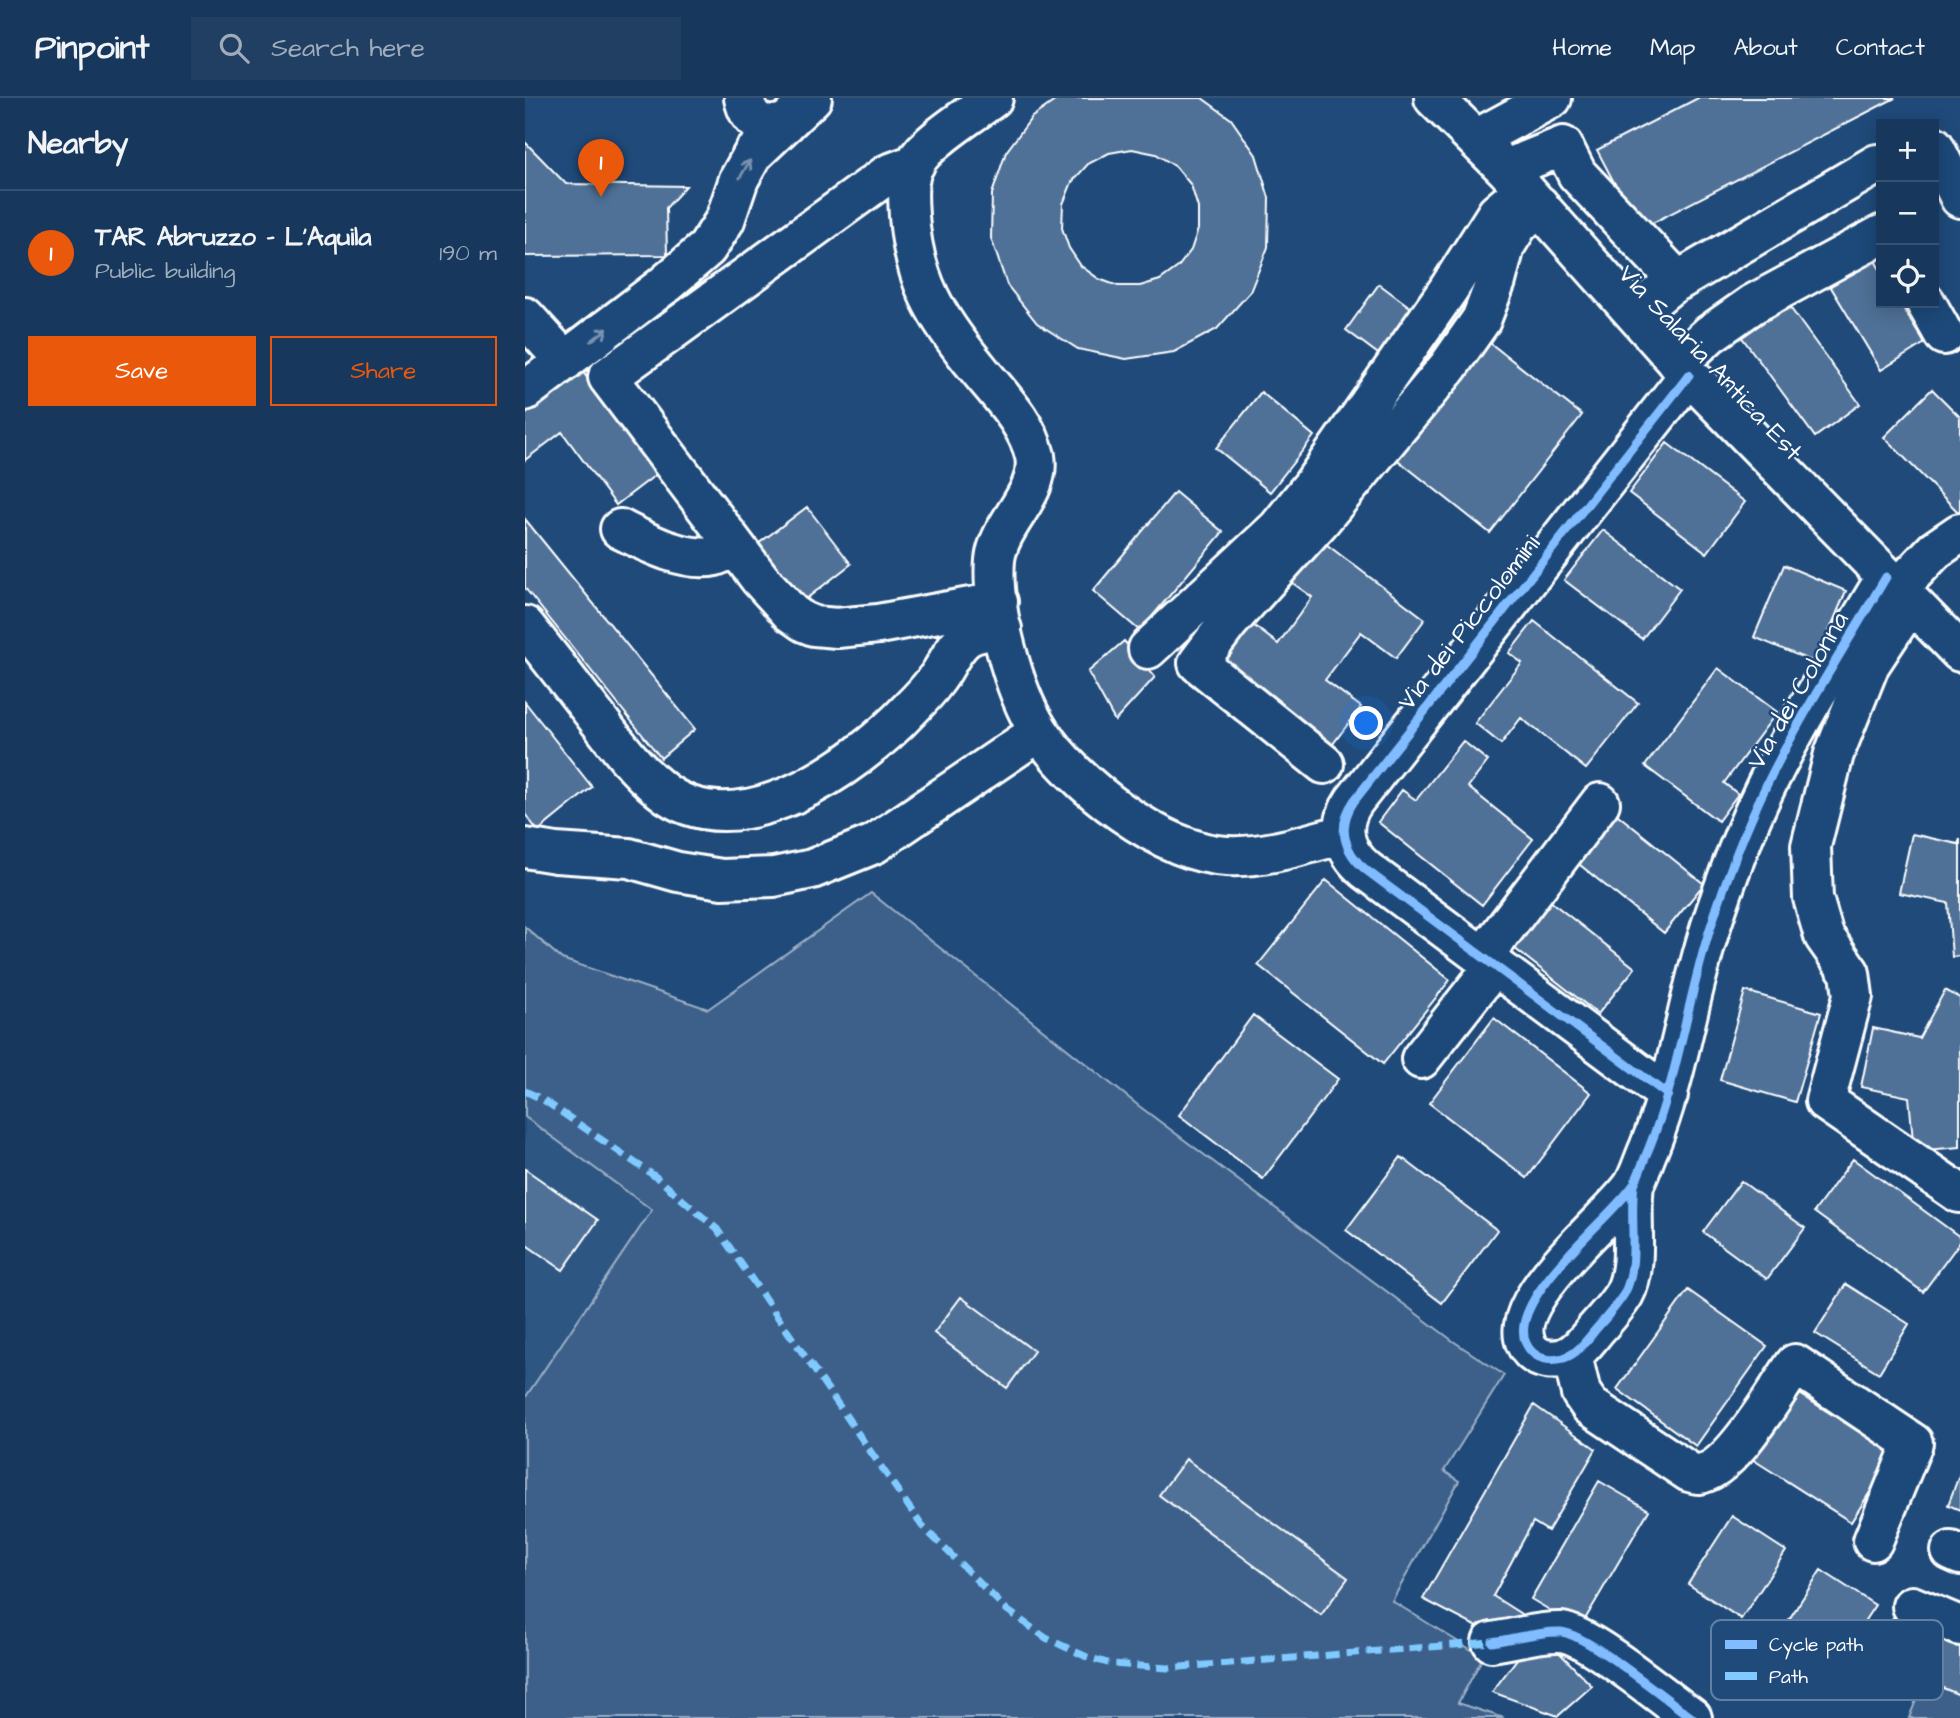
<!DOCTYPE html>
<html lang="en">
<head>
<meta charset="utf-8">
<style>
  :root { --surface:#17385c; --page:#203f62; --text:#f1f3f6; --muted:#9eacbb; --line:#365272; --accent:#ea580c }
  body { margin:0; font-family:"Architects Daughter",sans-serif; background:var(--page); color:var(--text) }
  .controls { position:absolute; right:21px; top:21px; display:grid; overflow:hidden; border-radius:0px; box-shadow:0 4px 18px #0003 }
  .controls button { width:63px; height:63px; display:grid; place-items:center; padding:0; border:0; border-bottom:2px solid var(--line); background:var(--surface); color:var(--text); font:35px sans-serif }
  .you { position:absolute; left:842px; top:626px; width:24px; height:24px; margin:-18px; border:5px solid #fff; border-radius:50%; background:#1a73e8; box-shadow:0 0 0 10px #1a73e833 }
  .badge { display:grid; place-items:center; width:46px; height:46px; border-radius:50%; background:var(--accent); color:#fff; font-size:23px; font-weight:700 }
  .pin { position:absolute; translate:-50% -58px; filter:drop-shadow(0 2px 4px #0008) }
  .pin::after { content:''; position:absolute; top:37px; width:24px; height:21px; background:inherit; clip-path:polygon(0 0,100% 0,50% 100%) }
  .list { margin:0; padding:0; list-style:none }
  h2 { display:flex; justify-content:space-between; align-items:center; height:91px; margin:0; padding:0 28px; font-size:30px }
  h2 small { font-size:23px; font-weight:400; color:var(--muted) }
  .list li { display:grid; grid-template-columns:46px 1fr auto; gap:21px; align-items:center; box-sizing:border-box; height:126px; padding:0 28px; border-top:2px solid var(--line) }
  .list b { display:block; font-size:26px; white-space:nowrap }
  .list p { margin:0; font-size:23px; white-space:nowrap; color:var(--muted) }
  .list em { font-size:23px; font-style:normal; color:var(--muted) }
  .actions { display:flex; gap:14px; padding:21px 28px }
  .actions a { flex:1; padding:16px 0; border:2px solid var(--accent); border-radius:0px; text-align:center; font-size:24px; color:var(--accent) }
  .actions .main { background:var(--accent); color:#fff }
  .icon { flex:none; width:38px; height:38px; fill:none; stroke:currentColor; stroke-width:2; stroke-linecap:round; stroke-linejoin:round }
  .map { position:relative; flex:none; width:1435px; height:1620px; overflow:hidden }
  header { display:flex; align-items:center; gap:42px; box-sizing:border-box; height:98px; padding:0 35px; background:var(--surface); border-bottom:2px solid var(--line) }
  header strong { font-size:33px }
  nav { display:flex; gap:38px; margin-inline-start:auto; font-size:24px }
  .search { width:490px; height:63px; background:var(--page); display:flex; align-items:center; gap:18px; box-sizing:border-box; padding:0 24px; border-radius:0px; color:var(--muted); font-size:26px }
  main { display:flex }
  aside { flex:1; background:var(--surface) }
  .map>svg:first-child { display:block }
  .built { fill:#2e5683 }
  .green { fill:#3c618b; stroke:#9eb0c5; stroke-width:2 }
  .building { fill:#507197; stroke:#fff; stroke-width:2; fill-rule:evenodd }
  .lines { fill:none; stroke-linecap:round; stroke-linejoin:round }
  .minor-casing { stroke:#fff; stroke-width:44 }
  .minor { stroke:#1f4a7a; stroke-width:38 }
  .quiet { stroke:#80caff; stroke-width:7; stroke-dasharray:14 7; stroke-linecap:butt }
  .cycleway-casing { stroke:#1f4a7a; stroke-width:13 }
  .cycleway { stroke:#80bcff; stroke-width:9 }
  .oneway { stroke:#7992af }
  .labels { text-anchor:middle; stroke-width:5; stroke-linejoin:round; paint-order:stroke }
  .street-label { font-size:26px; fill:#fff; stroke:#1f4a7a }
  .key { fill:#1f4a7a; stroke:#6280a2; stroke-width:2 }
  .key-label { font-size:19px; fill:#fff }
</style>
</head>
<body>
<header>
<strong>Pinpoint</strong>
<div class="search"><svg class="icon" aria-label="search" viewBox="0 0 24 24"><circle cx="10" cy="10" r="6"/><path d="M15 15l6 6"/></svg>Search here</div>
<nav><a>Home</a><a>Map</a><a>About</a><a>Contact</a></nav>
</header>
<main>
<aside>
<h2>Nearby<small></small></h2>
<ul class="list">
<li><span class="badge">1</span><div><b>TAR Abruzzo - L'Aquila</b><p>Public building</p></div><em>190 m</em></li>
</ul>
<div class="actions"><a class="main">Save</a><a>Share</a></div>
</aside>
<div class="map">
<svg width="1435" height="1620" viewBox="0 0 1435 1620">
  <rect width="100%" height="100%" fill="#1f4a7a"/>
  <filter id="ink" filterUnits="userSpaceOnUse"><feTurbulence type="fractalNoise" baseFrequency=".0143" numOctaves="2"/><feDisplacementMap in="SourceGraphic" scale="14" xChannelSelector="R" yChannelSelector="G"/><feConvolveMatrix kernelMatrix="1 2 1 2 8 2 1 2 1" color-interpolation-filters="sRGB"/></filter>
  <g filter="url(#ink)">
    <path class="built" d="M0 1019 127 1112 0 1300Z"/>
    <path class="green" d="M346 795 614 1008 928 1243 979 1277 919 1373 934 1383 867 1503 958 1559 933 1605 979 1620H0V1300L127 1112 0 1019V829L37 861 183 911Z
      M1399 1582 1435 1597V1620H1384Z"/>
    <path class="building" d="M534 0H677L706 21 731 57 744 100 743 149 725 194 692 231 649 254 601 261 553 251 512 225 482 187 466 140 467 96 481 54 507 19ZM607 51 631 56 651 69 666 87 673 110V131L666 152 653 169 635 182 615 188H593L574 181 556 168 544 150 537 130 538 106 547 84 563 66 584 55Z
      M1173 0H1370L1114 132 1072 52Z
      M0 44 41 86 161 88 141 110 142 157 0 158Z
      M1345 154 1356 173V205H1375L1400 245 1356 272 1301 181Z
      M854 186 893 215 860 261 821 232Z
      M1259 201 1335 306 1290 339 1213 234Z
      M960 241 1057 317 965 435 869 359Z
      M57 273 133 375 91 407 37 334 0 362V317Z
      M1407 291 1435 319V416L1359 339Z
      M736 294 789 338 745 394 691 350Z
      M1142 345 1220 404 1182 455 1104 395Z
      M650 394 698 434 615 533 568 493Z
      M282 409 326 466 277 504 233 446Z
      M0 421 170 631 136 660 0 490Z
      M1078 432 1155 491 1117 541 1039 482Z
      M793 440 900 521 871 560 836 534 800 582 836 609 804 651 692 566 724 524 753 546 787 499 762 481Z
      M1259 467 1321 493 1291 565 1229 539Z
      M1009 523 1113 605 1061 671 996 620 976 646 950 625 997 565 984 555Z
      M599 543 630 579 590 623 563 574Z
      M1193 570 1252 614 1199 685 1213 696 1193 723 1120 668Z
      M0 604 67 689 13 733 0 716Z
      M938 643 963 663 943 689 1008 741 957 807 853 724 877 692 891 702Z
      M1083 709 1179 786 1139 835 1044 758Z
      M1387 736 1433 746 1435 741V858L1427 859 1423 805 1374 795Z
      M801 782 925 882 858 966 733 867Z
      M1020 799 1110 870 1073 916 984 846Z
      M1420 892 1435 900V1049L1389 1053 1384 999 1336 989 1348 930 1394 940Z
      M1220 893 1296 915 1270 1004 1195 982Z
      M728 917 813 981 738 1081 654 1017Z
      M969 920 1066 995 1002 1080 904 1005Z
      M876 1059 972 1132 917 1205 821 1132Z
      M1328 1061 1435 1139V1144L1398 1194 1289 1114Z
      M0 1071 73 1122 38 1172 0 1146Z
      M1216 1083 1280 1130 1242 1181 1178 1134Z
      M1321 1186 1384 1226 1354 1275 1290 1235Z
      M1163 1192 1242 1248 1171 1348 1092 1291Z
      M436 1199 509 1253 482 1290 409 1235Z
      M1270 1293 1369 1356 1326 1424 1227 1361Z
      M1009 1307 1071 1351 1023 1433 1008 1424 968 1498 1012 1526 973 1540 898 1501Z
      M661 1361 823 1480 796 1517 634 1397Z
      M1435 1375V1412L1423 1407Z
      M1074 1383 1124 1412 1055 1530 1006 1501Z
      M1207 1418 1261 1453 1216 1521 1163 1486Z
      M1296 1472 1350 1507 1305 1575 1252 1540Z
      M1371 1513 1435 1540V1597L1350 1562Z
      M1024 1544 1067 1588 1033 1618 967 1594 1004 1545Z"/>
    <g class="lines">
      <g class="minor-casing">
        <path id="minor" d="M219 0C224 24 238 31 261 25
          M468 0C447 16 402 43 390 65 381 82 383 100 384 118 389 183 411 219 451 268 472 295 502 323 510 358 517 396 474 425 470 462 466 509 488 593 514 633 549 686 637 755 702 758 741 760 781 746 819 736
          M909 0 981 71 1164 277 1435 554
          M951 41 1027 0
          M1409 48 1435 100
          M390 66 363 76 83 279 235 481 266 515 279 524 289 528 312 530 353 526 473 504
          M981 71 1038 48 1052 76 1153 183
          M1401 205 1419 237
          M1110 216 1144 188 1352 66
          M0 219 40 263
          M1153 265 1185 236 1228 206 1356 137
          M0 293 138 188 182 150 200 122 214 81 228 56 287 0
          M95 431C121 444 160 465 190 458 196 456 203 451 210 448
          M1373 491 1410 452 1435 435
          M1386 504 1345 566 1309 656 1286 748 1288 800 1299 838 1325 875 1328 898 1300 1003 1434 1095
          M0 528C24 558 48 589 72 620 91 645 110 671 135 691 211 754 332 668 385 611 394 602 403 593 410 583 421 570 427 550 441 540 451 533 466 533 477 531
          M623 551 753 430 786 389 923 192 972 115 985 104
          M799 666 673 565 703 525 795 423 923 269 956 222 971 183 980 148 993 127 1014 107
          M0 750 31 755 104 760 153 774 197 781 249 779 287 771 349 746 514 634
          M958 859 1075 705
          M896 961 969 868
          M1143 997 841 772C818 753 812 728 829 703L1164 277
          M1109 1087C1104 1120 1115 1167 1099 1196 1091 1209 1081 1220 1071 1231 1062 1242 1053 1255 1039 1260 1028 1263 1016 1262 1008 1255 963 1214 1090 1118 1109 1086 1115 1075 1119 1061 1124 1050 1153 979 1162 903 1185 831 1201 781 1219 733 1242 686 1277 615 1321 547 1361 479
          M1047 1257 1056 1295 1065 1308 1164 1374C1167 1375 1171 1376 1174 1376 1206 1373 1252 1292 1270 1266L1388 1345 1348 1443
          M1426 1453 1435 1457
          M1387 1508 1435 1528
          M967 1544C989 1541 1014 1533 1036 1534 1062 1536 1142 1602 1167 1620"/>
      </g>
      <use href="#minor" class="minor"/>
      <path class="quiet" d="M0 993 17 1001 131 1079 192 1131 397 1428 482 1512 521 1540 562 1559 586 1566 643 1570 967 1544"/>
      <g class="cycleway-casing">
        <path id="cycleway" d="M1143 997 841 772C818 753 812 728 829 703L1164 277
          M1109 1087C1104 1120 1115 1167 1099 1196 1091 1209 1081 1220 1071 1231 1062 1242 1053 1255 1039 1260 1028 1263 1016 1262 1008 1255 963 1214 1090 1118 1109 1086 1115 1075 1119 1061 1124 1050 1153 979 1162 903 1185 831 1201 781 1219 733 1242 686 1277 615 1321 547 1361 479
          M967 1544C989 1541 1014 1533 1036 1534 1062 1536 1142 1602 1167 1620"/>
      </g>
      <use href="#cycleway" class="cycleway"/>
    </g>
    <defs><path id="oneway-shaft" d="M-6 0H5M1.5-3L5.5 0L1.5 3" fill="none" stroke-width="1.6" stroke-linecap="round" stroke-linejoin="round" transform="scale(1.75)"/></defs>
    <g class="oneway">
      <use href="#oneway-shaft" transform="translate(220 71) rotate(-60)"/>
      <use href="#oneway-shaft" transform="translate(74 237) rotate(-37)"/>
    </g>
  </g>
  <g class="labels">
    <g class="street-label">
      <text transform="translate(1186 264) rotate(47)" y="9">Via Salaria Antica Est</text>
      <text transform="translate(943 524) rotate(-52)" y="9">Via dei Piccolomini</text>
      <text transform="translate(1272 592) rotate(-60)" y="9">Via dei Colonna</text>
    </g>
  </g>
  <rect x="1186" y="1522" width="232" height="80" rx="10" class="key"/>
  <rect x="1200" y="1542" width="32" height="9" fill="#80bcff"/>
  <rect x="1200" y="1574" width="32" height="8" fill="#80caff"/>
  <g class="key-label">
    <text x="1244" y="1553">Cycle path</text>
    <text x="1244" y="1585">Path</text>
  </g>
</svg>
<div class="controls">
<button>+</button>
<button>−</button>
<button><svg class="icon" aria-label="locate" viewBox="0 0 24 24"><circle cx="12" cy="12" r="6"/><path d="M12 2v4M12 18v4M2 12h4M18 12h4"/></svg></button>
</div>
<div class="you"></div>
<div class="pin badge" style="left:76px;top:99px">1</div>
</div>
</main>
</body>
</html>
